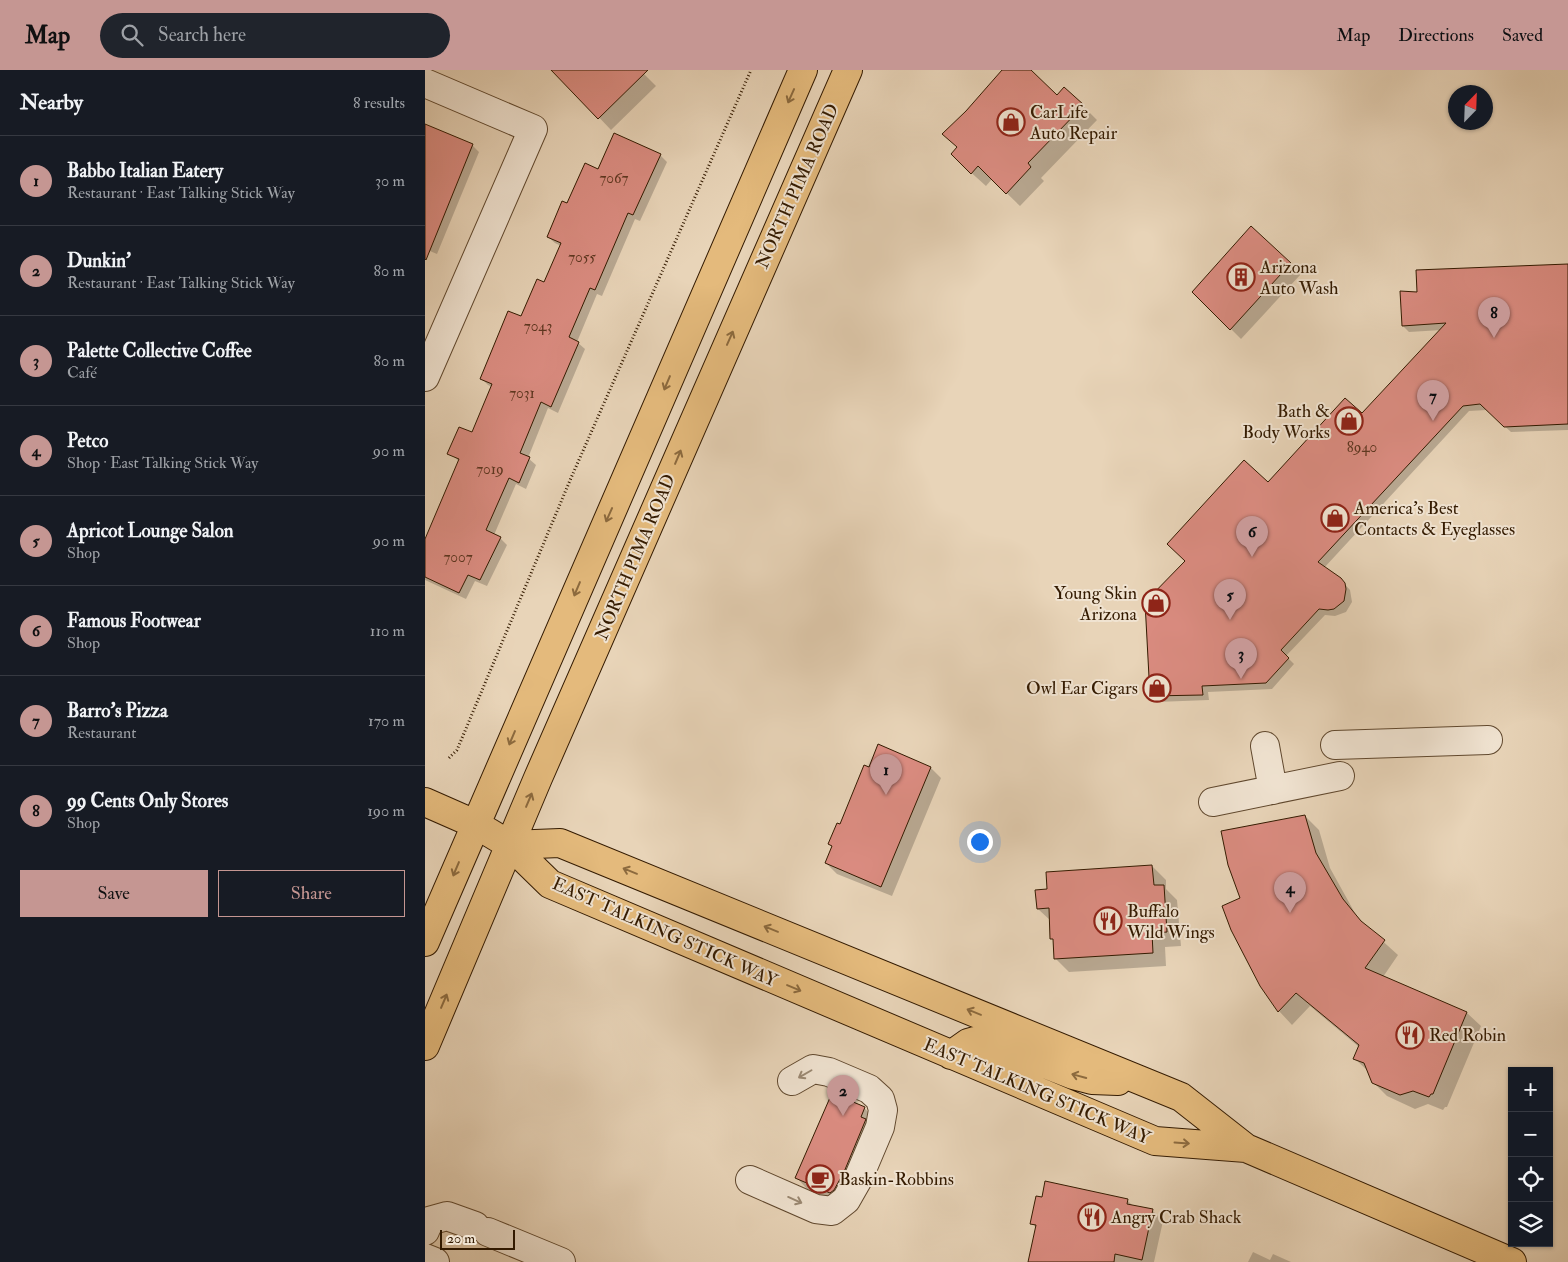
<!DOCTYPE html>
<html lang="en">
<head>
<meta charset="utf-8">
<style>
  :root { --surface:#171b24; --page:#20242c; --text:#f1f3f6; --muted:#9ea1a6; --line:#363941; --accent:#c59692 }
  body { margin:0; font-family:"IM FELL Double Pica",serif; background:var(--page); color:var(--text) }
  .controls { position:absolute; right:15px; bottom:15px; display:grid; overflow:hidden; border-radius:0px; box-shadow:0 1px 4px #0004 }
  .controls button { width:45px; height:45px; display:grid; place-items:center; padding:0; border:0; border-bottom:1px solid var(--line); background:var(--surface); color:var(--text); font:25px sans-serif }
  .compass { position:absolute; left:1023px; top:15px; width:45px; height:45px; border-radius:50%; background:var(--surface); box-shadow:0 1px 4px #0004; rotate:23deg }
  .scale { position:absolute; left:15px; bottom:12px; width:75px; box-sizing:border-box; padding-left:5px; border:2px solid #331a00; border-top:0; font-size:14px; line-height:18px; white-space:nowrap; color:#331a00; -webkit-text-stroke:4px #f0e3d1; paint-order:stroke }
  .you { position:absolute; left:554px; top:771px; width:18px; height:18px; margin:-12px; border:4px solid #fff; border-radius:50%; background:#1a73e8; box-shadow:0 0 0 8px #1a73e833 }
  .badge { display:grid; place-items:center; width:32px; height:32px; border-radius:50%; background:var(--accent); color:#111; font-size:16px; font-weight:700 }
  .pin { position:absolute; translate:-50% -41px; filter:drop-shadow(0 1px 2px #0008) }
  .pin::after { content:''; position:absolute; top:26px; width:18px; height:15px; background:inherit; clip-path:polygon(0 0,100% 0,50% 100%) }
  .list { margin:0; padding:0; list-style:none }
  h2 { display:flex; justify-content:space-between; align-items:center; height:65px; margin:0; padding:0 20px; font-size:21px }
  h2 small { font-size:16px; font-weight:400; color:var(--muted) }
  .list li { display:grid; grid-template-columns:32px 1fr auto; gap:15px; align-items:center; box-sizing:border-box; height:90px; padding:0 20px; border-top:1px solid var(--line) }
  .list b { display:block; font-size:19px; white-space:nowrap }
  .list p { margin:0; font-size:16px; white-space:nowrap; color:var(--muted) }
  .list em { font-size:16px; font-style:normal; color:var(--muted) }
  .actions { display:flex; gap:10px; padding:15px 20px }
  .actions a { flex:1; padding:11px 0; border:1px solid var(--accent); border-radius:0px; text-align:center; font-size:18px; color:var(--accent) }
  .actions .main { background:var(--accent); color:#111 }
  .icon { flex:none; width:28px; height:28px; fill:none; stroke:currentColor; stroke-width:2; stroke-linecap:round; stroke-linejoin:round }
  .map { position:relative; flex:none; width:1143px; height:1192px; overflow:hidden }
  header { display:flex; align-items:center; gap:30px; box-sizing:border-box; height:70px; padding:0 25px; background:var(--accent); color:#111 }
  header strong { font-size:24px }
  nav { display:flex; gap:28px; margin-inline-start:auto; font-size:18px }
  .search { width:350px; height:45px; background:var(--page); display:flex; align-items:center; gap:12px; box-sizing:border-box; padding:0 18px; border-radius:28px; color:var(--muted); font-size:19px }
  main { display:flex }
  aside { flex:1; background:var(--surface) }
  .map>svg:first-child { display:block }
  .shadow { fill:#0003 }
  .building { fill:#db8c81; stroke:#331a00 }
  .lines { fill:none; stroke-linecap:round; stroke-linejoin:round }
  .minor-casing { stroke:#60482e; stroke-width:30 }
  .major-casing { stroke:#331a00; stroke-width:30 }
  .path { stroke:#331a00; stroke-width:3; stroke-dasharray:1 2.5; stroke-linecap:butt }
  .minor { stroke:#f0e3d1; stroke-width:28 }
  .major { stroke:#e4ba7c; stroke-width:28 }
  .oneway { stroke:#8c6a3e }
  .oneway2 { stroke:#9b8973 }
  .labels { text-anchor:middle; stroke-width:4; stroke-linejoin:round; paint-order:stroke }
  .number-label { font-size:15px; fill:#5d3620 }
  .poi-label { font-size:18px; fill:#331a00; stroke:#f0e3d1; text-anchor:start }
  .street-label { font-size:18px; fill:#331a00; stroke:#f0e3d1 }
</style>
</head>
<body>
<header>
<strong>Map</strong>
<div class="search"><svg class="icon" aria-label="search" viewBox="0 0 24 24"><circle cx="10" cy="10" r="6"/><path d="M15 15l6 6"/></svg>Search here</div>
<nav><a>Map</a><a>Directions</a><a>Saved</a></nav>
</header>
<main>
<aside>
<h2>Nearby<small>8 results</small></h2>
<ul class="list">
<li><span class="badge">1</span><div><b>Babbo Italian Eatery</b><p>Restaurant · East Talking Stick Way</p></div><em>30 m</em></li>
<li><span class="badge">2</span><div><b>Dunkin'</b><p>Restaurant · East Talking Stick Way</p></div><em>80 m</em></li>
<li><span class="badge">3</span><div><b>Palette Collective Coffee</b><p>Café</p></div><em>80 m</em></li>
<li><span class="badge">4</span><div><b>Petco</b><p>Shop · East Talking Stick Way</p></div><em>90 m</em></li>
<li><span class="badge">5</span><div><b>Apricot Lounge Salon</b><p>Shop</p></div><em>90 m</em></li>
<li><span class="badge">6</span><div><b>Famous Footwear</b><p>Shop</p></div><em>110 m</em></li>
<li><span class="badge">7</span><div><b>Barro's Pizza</b><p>Restaurant</p></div><em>170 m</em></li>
<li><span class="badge">8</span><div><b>99 Cents Only Stores</b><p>Shop</p></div><em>190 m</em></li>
</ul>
<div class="actions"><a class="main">Save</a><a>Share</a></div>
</aside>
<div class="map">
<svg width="1143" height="1192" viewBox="0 0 1143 1192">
  <rect width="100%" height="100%" fill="#e8d4b8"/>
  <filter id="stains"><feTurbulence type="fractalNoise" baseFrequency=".004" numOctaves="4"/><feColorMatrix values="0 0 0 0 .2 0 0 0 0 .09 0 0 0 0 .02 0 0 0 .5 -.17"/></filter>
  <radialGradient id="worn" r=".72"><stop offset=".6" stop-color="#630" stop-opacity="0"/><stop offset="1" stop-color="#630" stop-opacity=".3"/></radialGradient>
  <path class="shadow" d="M125 0H215L231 16 186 60 131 2Z
    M579 0H604L632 27 658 36 672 50 616 108 619 111 595 136 567 109 561 116 541 98 533 78 519 64 542 42Z
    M0 55 47 75 54 82 12 184 0 179Z
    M235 85 242 92 215 151 210 149 177 226 172 224 152 272 160 279 133 343 123 338 103 388 111 395 101 419 91 414 69 465 75 468 82 475 62 516 50 511 41 529 0 510V470L35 392 24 383 48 364 67 317 63 315 56 308 119 214 136 176 130 173 123 167 142 135 174 100Z
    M865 193 876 204 816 269 769 222Z
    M1143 196V360L1086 362 1062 340 1044 341 899 498 915 509 925 520 927 532 921 542 910 546 900 545 861 586 869 594 847 619 783 622 784 630 732 632 726 626 843 413 937 345 1017 260 984 262 978 256 993 223V201Z
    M454 676 506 698 516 708 467 826 412 804 401 793 408 777 404 774 445 699Z
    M880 746 894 760 905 798 931 845 942 857 973 885 958 907 1042 943 1056 956 1022 1037H1020L1018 1040 1003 1034 990 1039 962 1026 948 1012 944 1002 929 988 934 977 885 936 867 955 854 941 836 915 817 829Z
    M727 796 741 810V819L752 830 756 876 740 877 741 896 644 902 630 888 626 851 613 839 623 820Z
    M439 1038 450 1048 416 1133 382 1119 372 1108Z
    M702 1130 709 1137 727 1140 738 1151 729 1192H604L611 1158 607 1153Z
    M828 1182 845 1190 848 1184 866 1192H823Z"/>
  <path class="building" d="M126 0H223L173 49Z
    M577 0H606L632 25 639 17 659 35 603 93 606 97 581 124 553 96 546 104 526 84 532 77 517 64 541 41Z
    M0 54 48 74 1 190 0 189Z
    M189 63 236 84 208 145 203 143 170 220 165 218 144 267 154 272 126 337 116 332 95 383 105 387 94 413 84 408 61 460 76 467 55 510 43 505 34 523 0 507V469L34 389 22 384 34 357 47 362 67 314 55 309 83 241 96 246 112 209 119 212 136 173 122 167 137 131 142 133 160 93 173 99Z
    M826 156 866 193 805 260 767 222Z
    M1143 194V354L1079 357 1055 334 1038 336 893 492 916 508 920 513 921 519 919 531 909 539 903 540 894 539 856 580 864 588 841 613 777 616 778 625 725 626 720 532 760 491 742 474 819 390 843 412 920 328 937 343 1021 253 977 256 975 221 992 222 991 200Z
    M453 674 506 697 456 817 400 793 407 776 403 774 412 753 415 754 439 695 444 697Z
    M880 745 891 783 918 829 936 851 960 870 940 898 1042 942 1008 1024H1006L1004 1027 988 1021 975 1025 947 1013 939 993 928 989 934 975 871 923 853 942 835 916 806 860 797 836 815 828 803 795 796 761Z
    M727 795 729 815H739L742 862 727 863 728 883 629 889 628 869H625L624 838 612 839 610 820 622 819 621 802Z
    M407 1023 440 1037 436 1047 441 1049 419 1102 409 1120 405 1123 370 1108Z
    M620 1111 703 1129 702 1134 728 1139 717 1190 690 1184 689 1192H603L611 1155 605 1154 611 1126 617 1127Z"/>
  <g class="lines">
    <g class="minor-casing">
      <path id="minor" d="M0 13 108 59 0 307
        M910 675 1063 670
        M840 676 848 720
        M788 732 915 706
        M325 1110 391 1139 407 1141 421 1130 433 1109 455 1057 458 1040 455 1029 444 1019 404 1002 388 999 367 1011
        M0 1161 4 1151 22 1146 50 1156
        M63 1162 136 1192
        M0 1188 10 1192"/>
    </g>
    <g class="major-casing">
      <path id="major" d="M0 732 50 754 85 775 125 814 730 1071 821 1078
        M85 775 135 773 756 1027 821 1078 1087 1192
        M0 872 378 0
        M0 976 113 708 423 0
        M526 985 543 973 557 969 648 1005 667 1010 693 1011"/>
    </g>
    <path class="path" d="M24 688 32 680 146 408 326 0"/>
    <use href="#minor" class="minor"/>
    <use href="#major" class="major"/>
  </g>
  <defs><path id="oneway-shaft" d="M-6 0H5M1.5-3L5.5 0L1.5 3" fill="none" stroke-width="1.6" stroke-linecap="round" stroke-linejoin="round" transform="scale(1.25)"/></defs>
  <g class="oneway">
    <use href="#oneway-shaft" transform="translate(366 26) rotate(114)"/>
    <use href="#oneway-shaft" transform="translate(305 268) rotate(-66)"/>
    <use href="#oneway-shaft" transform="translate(242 313) rotate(113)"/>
    <use href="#oneway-shaft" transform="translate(253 387) rotate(-67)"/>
    <use href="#oneway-shaft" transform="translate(184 445) rotate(114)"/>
    <use href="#oneway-shaft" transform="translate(152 519) rotate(113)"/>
    <use href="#oneway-shaft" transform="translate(87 668) rotate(113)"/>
    <use href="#oneway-shaft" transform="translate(104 730) rotate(-67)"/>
    <use href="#oneway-shaft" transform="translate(31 799) rotate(113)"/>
    <use href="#oneway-shaft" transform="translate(205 801) rotate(-158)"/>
    <use href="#oneway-shaft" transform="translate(346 859) rotate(-158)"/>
    <use href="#oneway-shaft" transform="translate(369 918) rotate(23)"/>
    <use href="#oneway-shaft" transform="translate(19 931) rotate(-67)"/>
    <use href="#oneway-shaft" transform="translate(549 942) rotate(-158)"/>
    <use href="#oneway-shaft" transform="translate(654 1006) rotate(-165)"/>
    <use href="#oneway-shaft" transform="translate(757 1073) rotate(4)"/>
  </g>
  <g class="oneway2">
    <use href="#oneway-shaft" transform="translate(380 1004) rotate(150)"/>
    <use href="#oneway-shaft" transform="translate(370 1130) rotate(24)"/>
  </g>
  <defs>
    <g id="shop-ring" transform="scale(1.4375)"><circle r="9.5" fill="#f0e3d1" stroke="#8f2418" stroke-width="1.5"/><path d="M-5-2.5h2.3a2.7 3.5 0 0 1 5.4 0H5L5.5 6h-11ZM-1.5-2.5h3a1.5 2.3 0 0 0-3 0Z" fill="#8f2418"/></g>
    <g id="building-ring" transform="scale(1.4375)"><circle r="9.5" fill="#f0e3d1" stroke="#8f2418" stroke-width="1.5"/><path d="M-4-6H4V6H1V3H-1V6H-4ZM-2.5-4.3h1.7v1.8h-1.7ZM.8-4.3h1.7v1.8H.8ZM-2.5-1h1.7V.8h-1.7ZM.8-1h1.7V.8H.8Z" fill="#8f2418"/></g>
    <g id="restaurant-ring" transform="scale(1.4375)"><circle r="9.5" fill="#f0e3d1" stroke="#8f2418" stroke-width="1.5"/><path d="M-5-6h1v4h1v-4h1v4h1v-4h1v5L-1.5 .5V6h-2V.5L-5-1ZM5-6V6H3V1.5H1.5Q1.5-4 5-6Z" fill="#8f2418"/></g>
    <g id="cafe-ring" transform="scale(1.4375)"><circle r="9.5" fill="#f0e3d1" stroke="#8f2418" stroke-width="1.5"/><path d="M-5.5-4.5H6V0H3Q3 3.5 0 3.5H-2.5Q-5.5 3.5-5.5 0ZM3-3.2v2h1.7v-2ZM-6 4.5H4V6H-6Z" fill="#8f2418"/></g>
  </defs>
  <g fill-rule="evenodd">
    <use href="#shop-ring" x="586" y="52"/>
    <use href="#building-ring" x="816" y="207"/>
    <use href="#shop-ring" x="924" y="351"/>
    <use href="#shop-ring" x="910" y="448"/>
    <use href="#shop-ring" x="731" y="533"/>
    <use href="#shop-ring" x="732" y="618"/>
    <use href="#restaurant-ring" x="683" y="851"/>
    <use href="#restaurant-ring" x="985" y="965"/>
    <use href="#cafe-ring" x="395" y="1109"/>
    <use href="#restaurant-ring" x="667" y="1147"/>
  </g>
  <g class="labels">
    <g class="number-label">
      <text x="189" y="113">7067</text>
      <text x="157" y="192">7055</text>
      <text x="113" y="261">7043</text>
      <text x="97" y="328">7031</text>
      <text x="937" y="382">8940</text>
      <text x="65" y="404">7019</text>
      <text x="33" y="492">7007</text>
    </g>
    <g class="poi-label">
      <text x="605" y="48">CarLife<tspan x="605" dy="21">Auto Repair</tspan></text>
      <text x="835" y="203">Arizona<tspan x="835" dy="21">Auto Wash</tspan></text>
      <text x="905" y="347" text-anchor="end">Bath &amp;<tspan x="905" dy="21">Body Works</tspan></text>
      <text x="929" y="444">America's Best<tspan x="929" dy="21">Contacts &amp; Eyeglasses</tspan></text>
      <text x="712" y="529" text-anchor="end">Young Skin<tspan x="712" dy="21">Arizona</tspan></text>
      <text x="713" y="624" text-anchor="end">Owl Ear Cigars</text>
      <text x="702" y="847">Buffalo<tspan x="702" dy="21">Wild Wings</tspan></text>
      <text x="1004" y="971">Red Robin</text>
      <text x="414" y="1115">Baskin-Robbins</text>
      <text x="686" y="1153">Angry Crab Shack</text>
    </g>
    <g class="street-label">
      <text transform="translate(372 116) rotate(-66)" y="6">NORTH PIMA ROAD</text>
      <text transform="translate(210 487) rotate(-67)" y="6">NORTH PIMA ROAD</text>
      <text transform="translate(240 862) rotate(24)" y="6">EAST TALKING STICK WAY</text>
      <text transform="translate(612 1021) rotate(23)" y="6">EAST TALKING STICK WAY</text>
    </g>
  </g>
  <rect width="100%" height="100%" filter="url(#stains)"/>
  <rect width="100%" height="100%" fill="url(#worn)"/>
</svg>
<div class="controls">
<button>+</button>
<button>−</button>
<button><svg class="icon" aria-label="locate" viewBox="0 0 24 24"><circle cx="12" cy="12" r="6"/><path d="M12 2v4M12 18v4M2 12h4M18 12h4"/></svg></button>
<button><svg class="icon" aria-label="layers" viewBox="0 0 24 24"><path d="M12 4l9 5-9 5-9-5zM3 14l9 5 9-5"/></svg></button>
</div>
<svg class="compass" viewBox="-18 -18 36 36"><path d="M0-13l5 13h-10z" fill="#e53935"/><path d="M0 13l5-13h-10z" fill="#9ea1a6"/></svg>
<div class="scale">20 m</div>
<div class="you"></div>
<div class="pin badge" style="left:461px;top:725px">1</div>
<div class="pin badge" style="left:418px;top:1046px">2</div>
<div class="pin badge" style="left:816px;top:609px">3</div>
<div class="pin badge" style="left:865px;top:843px">4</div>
<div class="pin badge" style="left:805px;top:550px">5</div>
<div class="pin badge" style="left:827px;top:487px">6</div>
<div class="pin badge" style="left:1008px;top:351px">7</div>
<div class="pin badge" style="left:1069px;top:268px">8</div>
</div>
</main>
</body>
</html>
